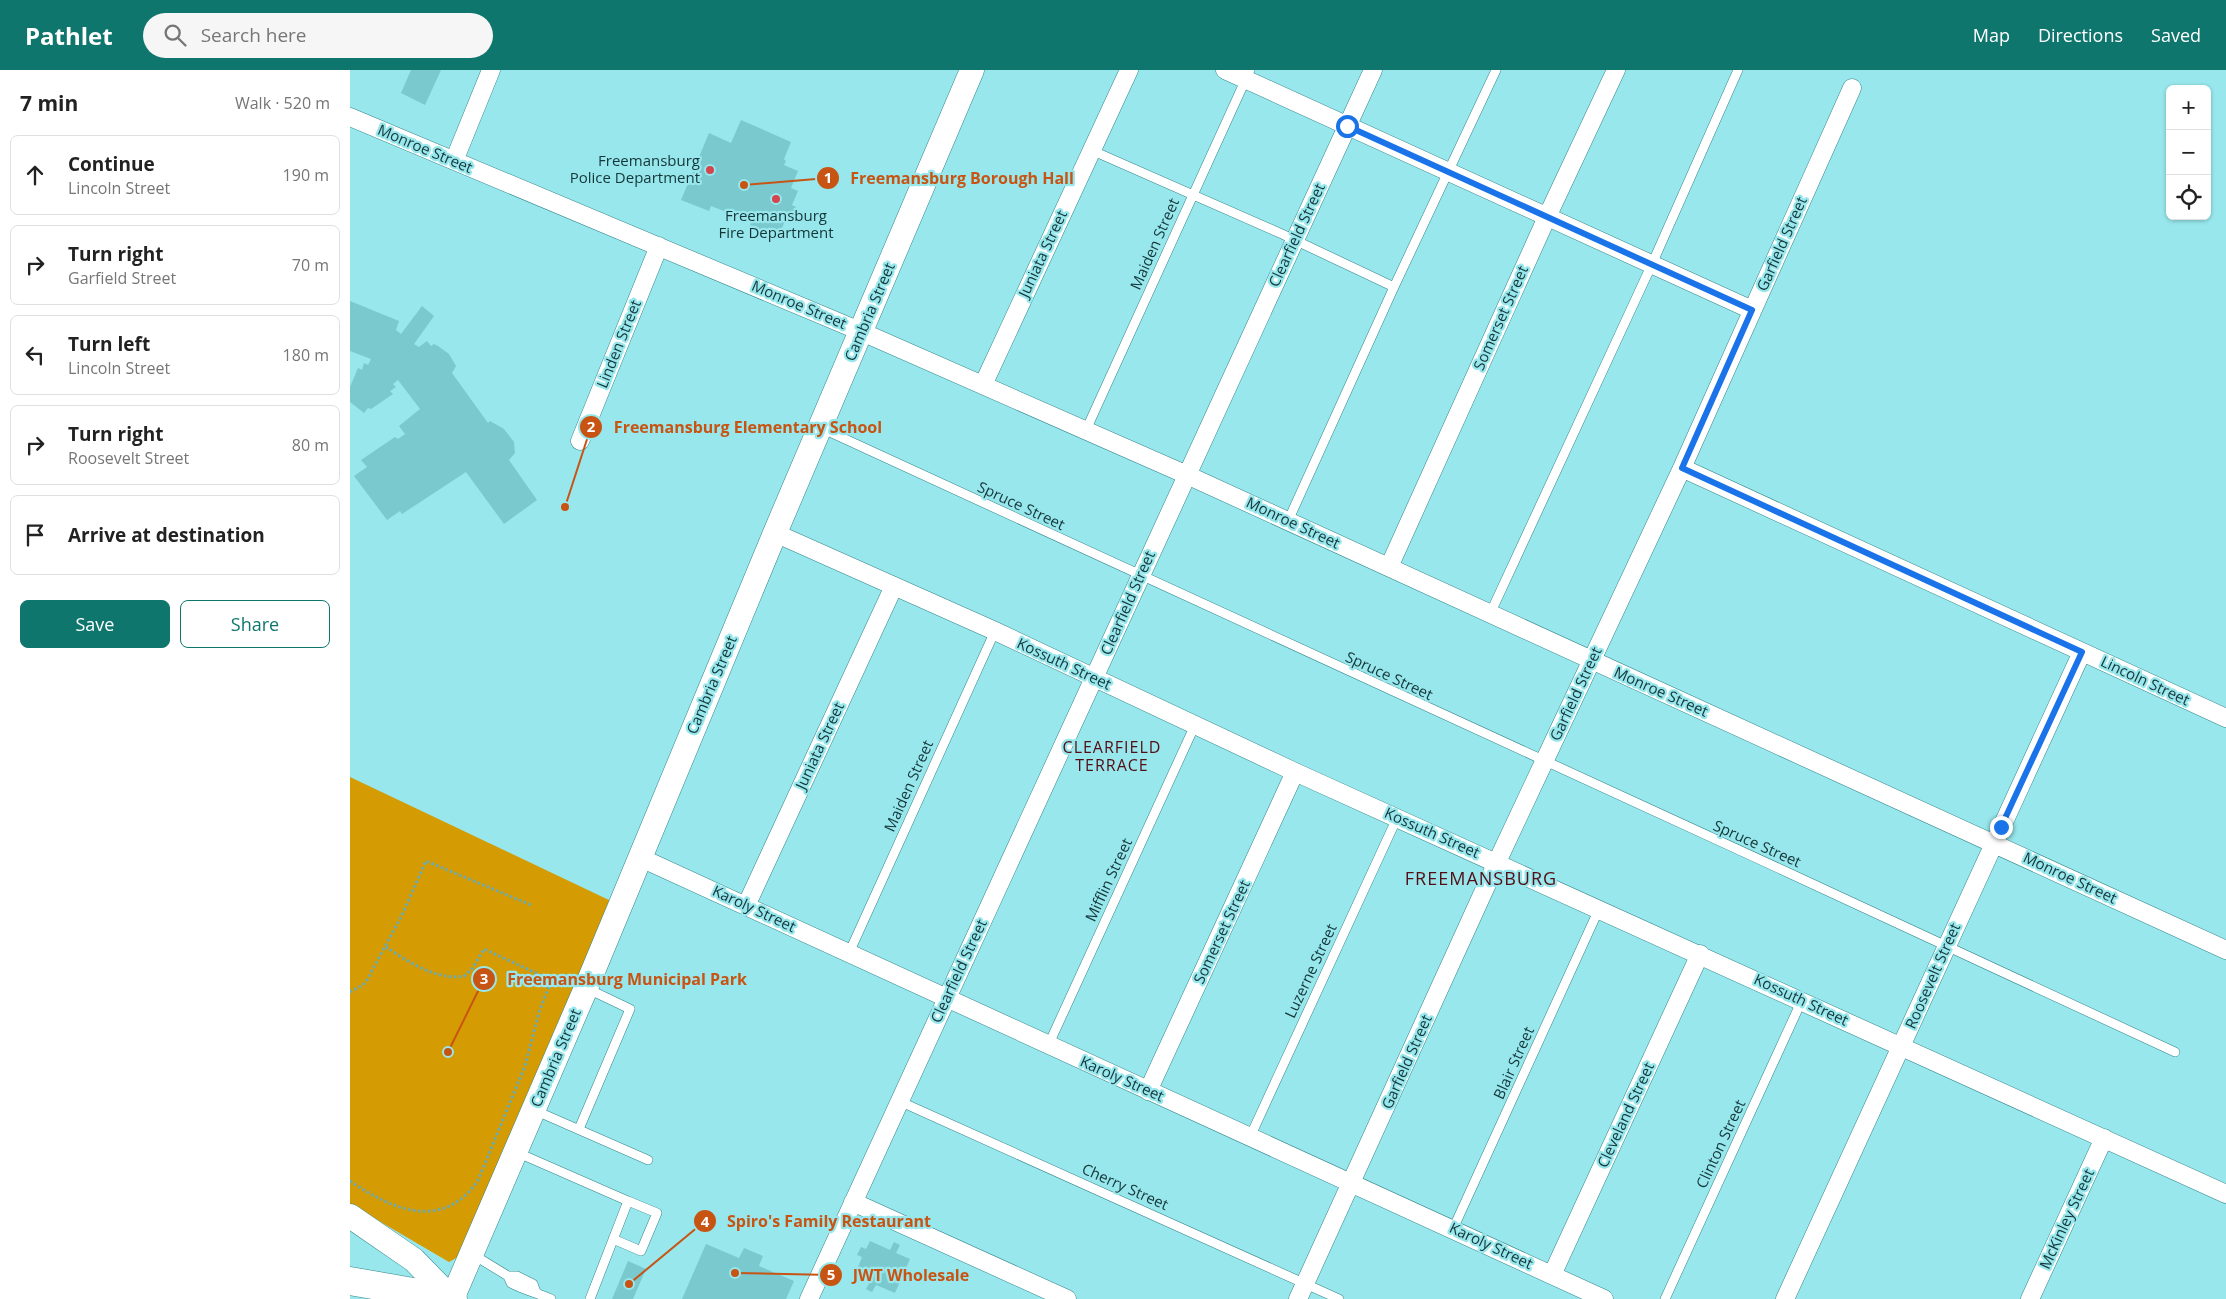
<!DOCTYPE html>
<html lang="en">
<head>
<meta charset="utf-8">
<style>
  :root { --surface:#fff; --page:#f6f6f6; --text:#222; --muted:#767676; --line:#e0e0e0; --accent:#0f766e }
  body { margin:0; font-family:"Open Sans",sans-serif; background:var(--page); color:var(--text) }
  .controls { position:absolute; right:15px; top:15px; display:grid; overflow:hidden; border-radius:8px; box-shadow:0 1px 4px #0004 }
  .controls button { width:45px; height:45px; display:grid; place-items:center; padding:0; border:0; border-bottom:1px solid var(--line); background:var(--surface); color:var(--text); font:25px sans-serif }
  .stop { position:absolute; width:15px; height:15px; margin:-11px; border:4px solid #1a73e8; border-radius:50%; background:#fff }
  .stop.end { background:#1a73e8; border-color:#fff; box-shadow:0 1px 5px #0008 }
  .list { margin:0; padding:0; list-style:none }
  h2 { display:flex; justify-content:space-between; align-items:center; height:65px; margin:0; padding:0 20px; font-size:21px }
  h2 small { font-size:16px; font-weight:400; color:var(--muted) }
  .list li { display:grid; grid-template-columns:32px 1fr auto; gap:15px; align-items:center; box-sizing:border-box; height:80px; margin:0 10px 10px; padding:0 10px; border:1px solid var(--line); border-radius:8px }
  .list b { display:block; font-size:19px; white-space:nowrap }
  .list p { margin:0; font-size:16px; white-space:nowrap; color:var(--muted) }
  .list em { font-size:16px; font-style:normal; color:var(--muted) }
  .actions { display:flex; gap:10px; padding:15px 20px }
  .actions a { flex:1; padding:11px 0; border:1px solid var(--accent); border-radius:8px; text-align:center; font-size:18px; color:var(--accent) }
  .actions .main { background:var(--accent); color:#fff }
  .icon { flex:none; width:28px; height:28px; fill:none; stroke:currentColor; stroke-width:2; stroke-linecap:round; stroke-linejoin:round }
  .map { position:relative; flex:none; width:1876px; height:1229px; overflow:hidden }
  header { display:flex; align-items:center; gap:30px; box-sizing:border-box; height:70px; padding:0 25px; background:var(--accent); color:#fff }
  header strong { font-size:24px }
  nav { display:flex; gap:28px; margin-inline-start:auto; font-size:18px }
  .search { width:350px; height:45px; background:var(--page); display:flex; align-items:center; gap:12px; box-sizing:border-box; padding:0 18px; border-radius:28px; color:var(--muted); font-size:19px }
  main { display:flex }
  aside { flex:1; background:var(--surface) }
  .map>svg:first-child { display:block }
  .green { fill:#d59b03 }
  .building { fill:#7ac9ce }
  .lines { fill:none; stroke-linecap:round; stroke-linejoin:round }
  .lane-casing { stroke:#35868c; stroke-width:10 }
  .street-casing { stroke:#35868c; stroke-width:19 }
  .secondary-casing { stroke:#35868c; stroke-width:25 }
  .primary-casing { stroke:#35868c; stroke-width:29 }
  .path { stroke:#6babb0; stroke-width:3; stroke-dasharray:2.5 2.5; stroke-linecap:butt }
  .lane { stroke:#fff; stroke-width:9 }
  .street { stroke:#fff; stroke-width:18 }
  .secondary { stroke:#fff; stroke-width:24 }
  .primary { stroke:#fff; stroke-width:28 }
  .route { stroke:#1a73e8; stroke-width:6 }
  .poi-dot { fill:#d5454d; stroke:#97e7ec; stroke-width:2 }
  .labels { text-anchor:middle; stroke-width:4.5; stroke-linejoin:round; paint-order:stroke }
  .street-label { font-size:15px; fill:#153639; stroke:#97e7ec }
  .poi-label { font-size:15px; fill:#153639; stroke:#97e7ec; text-anchor:end }
  .neighbourhood-label { font-size:16px; letter-spacing:1px; fill:#530d14; stroke:#97e7ec }
  .quarter-label { font-size:18px; letter-spacing:1px; fill:#530d14; stroke:#97e7ec }
  .leader { fill:none; stroke:#c85413; stroke-width:2 }
  .callout-dot { fill:#c85413; stroke:#97e7ec; stroke-width:2 }
  .mark-label { font-size:15px; text-anchor:middle; font-weight:bold; fill:#fff }
  .callout-label { font-size:16px; text-anchor:middle; font-weight:bold; fill:#c85413; stroke:#97e7ec; stroke-width:4.5; stroke-linejoin:round; paint-order:stroke }
</style>
</head>
<body>
<header>
<strong>Pathlet</strong>
<div class="search"><svg class="icon" aria-label="search" viewBox="0 0 24 24"><circle cx="10" cy="10" r="6"/><path d="M15 15l6 6"/></svg>Search here</div>
<nav><a>Map</a><a>Directions</a><a>Saved</a></nav>
</header>
<main>
<aside>
<h2>7 min<small>Walk · 520 m</small></h2>
<ul class="list">
<li><svg class="icon" aria-label="ahead" viewBox="0 0 24 24"><path d="M12 20V5M6 11l6-6 6 6"/></svg><div><b>Continue</b><p>Lincoln Street</p></div><em>190 m</em></li>
<li><svg class="icon" aria-label="right" viewBox="0 0 24 24"><path d="M7 20v-9h11M14 6l5 5-5 5"/></svg><div><b>Turn right</b><p>Garfield Street</p></div><em>70 m</em></li>
<li><svg class="icon" aria-label="left" viewBox="0 0 24 24"><path d="M17 20v-9H6M10 6l-5 5 5 5"/></svg><div><b>Turn left</b><p>Lincoln Street</p></div><em>180 m</em></li>
<li><svg class="icon" aria-label="right" viewBox="0 0 24 24"><path d="M7 20v-9h11M14 6l5 5-5 5"/></svg><div><b>Turn right</b><p>Roosevelt Street</p></div><em>80 m</em></li>
<li><svg class="icon" aria-label="arrive" viewBox="0 0 24 24"><path d="M6 21V4h12l-3 4 3 4H6"/></svg><div><b>Arrive at destination</b></div></li>
</ul>
<div class="actions"><a class="main">Save</a><a>Share</a></div>
</aside>
<div class="map">
<svg width="1876" height="1229" viewBox="0 0 1876 1229">
  <rect width="100%" height="100%" fill="#97e7ec"/>
  <path class="green" d="M0 707 261 831 108 1187 99 1192 0 1134Z"/>
  <path class="building" d="M61 0H91L75 35 51 23Z
    M391 50 441 72 434 89 436 91 434 95 448 101 441 118 448 121 442 135 446 137 442 146 438 144 428 167 400 155 402 151 393 147 392 148 361 136 359 141 331 130 359 63 381 73Z
    M0 231 49 251 46 260 51 264 72 236 84 246 64 274 69 277 77 271 81 276 84 274 88 276 99 284 106 296 102 303 138 353 140 351 154 359 164 372 165 383 159 390 187 430 154 454 116 402 52 444 50 441 37 450 4 406 17 397 11 390 45 367 48 369 55 364 49 356 70 339 48 310 43 314 46 317 40 321 43 324 21 339 18 338 14 343 0 332V317L8 298 12 300 14 293 18 295 21 289 0 281Z
    M520 1171 540 1180 544 1172 550 1175 546 1183 560 1189 545 1223 526 1215 522 1222 516 1219 520 1212 505 1205 512 1187 507 1185 511 1177 516 1179Z
    M356 1174 389 1188 394 1178 413 1186 409 1196 444 1211 436 1229H332Z
    M278 1191 296 1199 283 1229H262Z"/>
  <g class="lines">
    <g class="lane-casing">
      <path id="lane" d="M741 80 932 164 1044 217
        M471 358C921 568 1375 771 1825 982
        M736 360 900 0
        M938 451 1044 217 1146 0
        M1140 544 1302 194 1388 0
        M499 883 645 561
        M698 976 845 655
        M549 1031 989 1229
        M184 1040 298 1090
        M229 1059 280 939 236 918
        M900 1067 1047 748
        M166 1082 278 1131 240 1229
        M1103 1159 1249 839
        M263 1169 291 1181 307 1143 278 1131
        M122 1184 158 1206H167L183 1214 186 1222
        M158 1206 161 1213C174 1220 187 1223 201 1229
        M1315 1229 1452 930"/>
    </g>
    <g class="street-casing">
      <path id="street" d="M875 0 1402 240
        M0 47 512 262 837 405 1876 880
        M104 91 141 0
        M633 315 779 0
        M230 371 309 176
        M1332 398 1876 648
        M425 463 645 561 945 702 1876 1124
        M1039 497 1197 147 1266 0
        M291 788 1254 1229
        M396 836 544 516
        M798 1021 945 702
        M503 1132 717 1229
        M1202 1205 1350 884
        M459 1229 1023 0
        M948 1229 1147 792 1332 398 1502 18
        M1435 1229 1732 582
        M1680 1229 1754 1068"/>
    </g>
    <g class="secondary-casing">
      <path id="secondary" d="M0 1146 64 1190 102 1229 236 918 425 463 622 0"/>
    </g>
    <g class="primary-casing">
      <path id="primary" d="M0 1211 103 1229"/>
    </g>
    <path class="path" d="M36 877C57 891 87 911 114 906L122 899 134 879 199 909 220 912
      M0 922 13 915 17 910 52 845 76 791 181 835
      M0 1111C30 1131 70 1154 105 1133 115 1127 123 1119 129 1108L175 996 189 942 200 914 199 909"/>
    <use href="#lane" class="lane"/>
    <use href="#street" class="street"/>
    <use href="#secondary" class="secondary"/>
    <use href="#primary" class="primary"/>
  </g>
  <g class="lines">
    <path class="route" d="M997 56 1402 240 1332 398 1732 582 1651 757"/>
  </g>
  <g class="poi-dot">
    <circle cx="360" cy="100" r="5"/>
    <circle cx="426" cy="129" r="5"/>
  </g>
  <g class="labels">
    <g class="street-label">
      <text transform="translate(75 79) rotate(23)" y="5">Monroe Street</text>
      <text transform="translate(947 165) rotate(-65)" y="5">Clearfield Street</text>
      <text transform="translate(805 174) rotate(-66)" y="5">Maiden Street</text>
      <text transform="translate(1432 174) rotate(-66)" y="5">Garfield Street</text>
      <text transform="translate(693 184) rotate(-65)" y="5">Juniata Street</text>
      <text transform="translate(449 235) rotate(23)" y="5">Monroe Street</text>
      <text transform="translate(520 242) rotate(-67)" y="5">Cambria Street</text>
      <text transform="translate(1151 248) rotate(-66)" y="5">Somerset Street</text>
      <text transform="translate(269 274) rotate(-68)" y="5">Linden Street</text>
      <text transform="translate(671 436) rotate(25)" y="5">Spruce Street</text>
      <text transform="translate(943 453) rotate(25)" y="5">Monroe Street</text>
      <text transform="translate(778 533) rotate(-66)" y="5">Clearfield Street</text>
      <text transform="translate(714 594) rotate(25)" y="5">Kossuth Street</text>
      <text transform="translate(1039 606) rotate(25)" y="5">Spruce Street</text>
      <text transform="translate(1795 611) rotate(25)" y="5">Lincoln Street</text>
      <text transform="translate(362 615) rotate(-67)" y="5">Cambria Street</text>
      <text transform="translate(1311 622) rotate(24)" y="5">Monroe Street</text>
      <text transform="translate(1226 624) rotate(-65)" y="5">Garfield Street</text>
      <text transform="translate(470 676) rotate(-65)" y="5">Juniata Street</text>
      <text transform="translate(559 716) rotate(-66)" y="5">Maiden Street</text>
      <text transform="translate(1082 763) rotate(24)" y="5">Kossuth Street</text>
      <text transform="translate(1407 774) rotate(24)" y="5">Spruce Street</text>
      <text transform="translate(1720 808) rotate(25)" y="5">Monroe Street</text>
      <text transform="translate(759 810) rotate(-65)" y="5">Mifflin Street</text>
      <text transform="translate(404 839) rotate(25)" y="5">Karoly Street</text>
      <text transform="translate(872 862) rotate(-65)" y="5">Somerset Street</text>
      <text transform="translate(609 901) rotate(-65)" y="5">Clearfield Street</text>
      <text transform="translate(961 901) rotate(-65)" y="5">Luzerne Street</text>
      <text transform="translate(1583 906) rotate(-66)" y="5">Roosevelt Street</text>
      <text transform="translate(1451 930) rotate(25)" y="5">Kossuth Street</text>
      <text transform="translate(206 988) rotate(-67)" y="5">Cambria Street</text>
      <text transform="translate(1057 992) rotate(-66)" y="5">Garfield Street</text>
      <text transform="translate(1164 993) rotate(-66)" y="5">Blair Street</text>
      <text transform="translate(772 1009) rotate(24)" y="5">Karoly Street</text>
      <text transform="translate(1276 1045) rotate(-65)" y="5">Cleveland Street</text>
      <text transform="translate(1371 1074) rotate(-65)" y="5">Clinton Street</text>
      <text transform="translate(775 1117) rotate(24)" y="5">Cherry Street</text>
      <text transform="translate(1717 1149) rotate(-65)" y="5">McKinley Street</text>
      <text transform="translate(1141 1176) rotate(25)" y="5">Karoly Street</text>
    </g>
    <g class="poi-label">
      <text x="350" y="96">Freemansburg<tspan x="350" dy="17">Police Department</tspan></text>
      <text x="426" y="151" text-anchor="middle">Freemansburg<tspan x="426" dy="17">Fire Department</tspan></text>
    </g>
    <g class="neighbourhood-label">
      <text x="762" y="683">CLEARFIELD<tspan x="762" dy="18">TERRACE</tspan></text>
    </g>
    <g class="quarter-label">
      <text x="1131" y="815">FREEMANSBURG</text>
    </g>
  </g>
  <path class="leader" d="M394 115L478 108M215 437L241 357M98 982L134 909M279 1214L355 1151M385 1203L481 1205"/>
  <g class="callout-dot">
    <circle cx="394" cy="115" r="5"/>
    <circle cx="215" cy="437" r="5"/>
    <circle cx="98" cy="982" r="5"/>
    <circle cx="279" cy="1214" r="5"/>
    <circle cx="385" cy="1203" r="5"/>
    <circle cx="478" cy="108" r="12"/>
    <circle cx="241" cy="357" r="12"/>
    <circle cx="134" cy="909" r="12"/>
    <circle cx="355" cy="1151" r="12"/>
    <circle cx="481" cy="1205" r="12"/>
  </g>
  <g class="mark-label">
    <text x="478" y="113">1</text>
    <text x="241" y="362">2</text>
    <text x="134" y="914">3</text>
    <text x="355" y="1157">4</text>
    <text x="481" y="1210">5</text>
  </g>
  <g class="callout-label">
    <text x="612" y="114">Freemansburg Borough Hall</text>
    <text x="398" y="363">Freemansburg Elementary School</text>
    <text x="277" y="915">Freemansburg Municipal Park</text>
    <text x="479" y="1157">Spiro's Family Restaurant</text>
    <text x="561" y="1211">JWT Wholesale</text>
  </g>
</svg>
<div class="controls">
<button>+</button>
<button>−</button>
<button><svg class="icon" aria-label="locate" viewBox="0 0 24 24"><circle cx="12" cy="12" r="6"/><path d="M12 2v4M12 18v4M2 12h4M18 12h4"/></svg></button>
</div>
<div class="stop" style="left:997px;top:56px"></div>
<div class="stop end" style="left:1651px;top:757px"></div>
</div>
</main>
</body>
</html>
